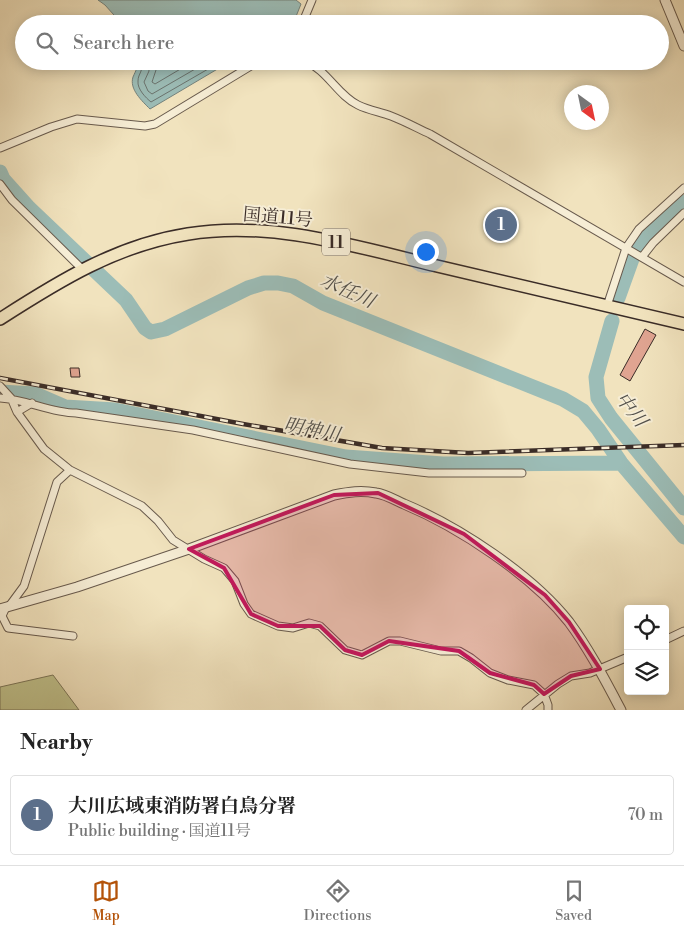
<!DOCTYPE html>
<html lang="en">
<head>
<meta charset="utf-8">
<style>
  :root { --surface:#fff; --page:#f2f2f2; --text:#222; --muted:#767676; --line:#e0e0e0; --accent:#b45309 }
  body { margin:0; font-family:"Libre Bodoni","Noto Serif JP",serif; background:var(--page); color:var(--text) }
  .controls { position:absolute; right:15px; bottom:15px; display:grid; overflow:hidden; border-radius:5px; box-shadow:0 2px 12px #0003 }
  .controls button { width:45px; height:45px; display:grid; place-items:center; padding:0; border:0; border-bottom:1px solid var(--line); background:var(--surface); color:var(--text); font:25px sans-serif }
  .compass { position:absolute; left:564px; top:85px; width:45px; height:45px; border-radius:50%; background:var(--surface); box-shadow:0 2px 12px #0003; rotate:147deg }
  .you { position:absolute; left:425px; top:251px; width:18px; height:18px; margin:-12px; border:4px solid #fff; border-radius:50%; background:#1a73e8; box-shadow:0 0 0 8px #1a73e833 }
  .badge { display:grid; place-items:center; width:32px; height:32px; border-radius:50%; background:var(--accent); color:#fff; font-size:16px; font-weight:700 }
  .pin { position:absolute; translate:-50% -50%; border:2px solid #fff; box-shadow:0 1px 5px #0006 }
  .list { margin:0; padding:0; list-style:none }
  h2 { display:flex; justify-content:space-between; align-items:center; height:65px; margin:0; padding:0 20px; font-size:21px }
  h2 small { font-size:16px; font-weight:400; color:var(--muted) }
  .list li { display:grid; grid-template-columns:32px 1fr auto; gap:15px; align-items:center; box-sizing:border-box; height:80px; margin:0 10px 10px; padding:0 10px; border:1px solid var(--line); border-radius:5px }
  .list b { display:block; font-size:19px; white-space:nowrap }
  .list p { margin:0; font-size:16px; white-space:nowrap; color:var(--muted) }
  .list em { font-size:16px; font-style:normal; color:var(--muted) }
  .icon { flex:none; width:28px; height:28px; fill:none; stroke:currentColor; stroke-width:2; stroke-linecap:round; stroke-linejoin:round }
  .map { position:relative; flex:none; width:684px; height:710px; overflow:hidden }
  .search { position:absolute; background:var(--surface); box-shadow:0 2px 12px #0003; left:15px; right:15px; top:15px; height:55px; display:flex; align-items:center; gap:12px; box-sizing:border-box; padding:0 18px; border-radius:28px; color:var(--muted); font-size:19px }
  .sheet { height:155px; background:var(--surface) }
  nav { display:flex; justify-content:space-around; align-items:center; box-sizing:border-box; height:70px; border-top:1px solid var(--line); background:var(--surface); font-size:14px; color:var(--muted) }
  nav a { display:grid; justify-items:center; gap:2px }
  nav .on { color:var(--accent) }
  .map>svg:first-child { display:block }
  .green { fill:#c0c28d; stroke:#7d775a }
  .water { fill:#9cbdb7; stroke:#75837d }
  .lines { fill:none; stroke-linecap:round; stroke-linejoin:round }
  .shore { stroke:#6b746f; stroke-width:1 }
  .river { stroke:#9cbdb7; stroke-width:15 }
  .building { fill:#e0a491; stroke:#3a2c27 }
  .minor-casing { stroke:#685a4d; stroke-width:9 }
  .tertiary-casing { stroke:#685a4d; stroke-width:11 }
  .trunk-casing { stroke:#3a2c27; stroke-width:14 }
  .minor { stroke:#f6edd5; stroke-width:7 }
  .tertiary { stroke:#f6edd5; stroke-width:9 }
  .trunk { stroke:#f1e3be; stroke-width:11 }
  .rail-casing { stroke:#3a2c27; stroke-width:4.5 }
  .rail { stroke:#f6edd5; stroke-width:2.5; stroke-dasharray:8; stroke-linecap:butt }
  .marked { fill:#c2185b; fill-opacity:0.2; stroke:#c2185b; stroke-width:4; stroke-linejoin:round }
  .labels { text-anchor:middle; stroke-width:4; stroke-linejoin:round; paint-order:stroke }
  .shield { fill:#f6edd5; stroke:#72665b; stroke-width:1 }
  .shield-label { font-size:16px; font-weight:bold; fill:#3a2c27 }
  .street-label { font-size:18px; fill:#3a2c27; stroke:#f6edd5 }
  .water-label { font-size:19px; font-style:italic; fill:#52504b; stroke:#f6edd5 }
</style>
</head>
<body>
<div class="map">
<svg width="684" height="710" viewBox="0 0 684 710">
  <rect width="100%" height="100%" fill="#f1e3be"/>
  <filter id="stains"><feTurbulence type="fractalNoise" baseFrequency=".004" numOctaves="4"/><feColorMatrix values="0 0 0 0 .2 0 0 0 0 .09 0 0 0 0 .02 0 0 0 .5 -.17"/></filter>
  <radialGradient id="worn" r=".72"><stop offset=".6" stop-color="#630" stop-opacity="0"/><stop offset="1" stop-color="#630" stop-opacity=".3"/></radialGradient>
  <path class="green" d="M53 675 79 710H0V687Z"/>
  <path class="water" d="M98 0H296L301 4 293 24H122L105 5Z
    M136 61H231L150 109C142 101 129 89 133 77 136 70 138 68 136 61Z"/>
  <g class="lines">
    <path class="shore" d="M141 61C144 72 138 73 138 81 137 89 146 98 151 102L222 61
      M148 61 149 71 144 82 148 91 152 94 209 61
      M155 61 156 70 152 82 155 84 194 61"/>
    <path class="river" d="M0 172 3 179 29 208 126 300 145 328 151 332 165 329 248 288 264 283H278L293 286 323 303 563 399 583 411 598 429 621 463 684 537
      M618 298 632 259 643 238 684 202
      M612 321 596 377 598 398 611 418 684 508
      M0 392 35 394 65 407 115 410 346 457 443 464 621 463"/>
  </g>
  <path class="building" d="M645 329 656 335 630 381 620 375Z
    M70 368H79L80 377H71Z"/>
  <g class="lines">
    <g class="minor-casing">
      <path id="minor" d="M302 24 312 0
        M304 61C327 69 337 95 358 105 368 110 380 112 391 116 404 121 417 128 430 134L684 282
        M0 148 51 127 77 119 145 126 155 124 259 61
        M0 184 12 200 82 269
        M642 257 653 243 684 213
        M607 306 626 248 639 229 684 188
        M0 386 11 398 17 412
        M0 398C26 399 50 413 76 413L193 430 350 464 429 473H522
        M32 403 17 412 44 449 70 470 142 506 158 521 173 540 204 559 224 568 235 581 244 604 251 614 278 626 293 628 309 623 320 626 345 650 362 655 389 641H400L441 651H459L471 658 490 673 508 680 534 685 544 694 548 705V710
        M10 605 24 586 57 482 70 470
        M6 607 2 616 8 628 73 636
        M665 640 684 631
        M526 710 558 684 571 676 590 673 628 657"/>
    </g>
    <g class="tertiary-casing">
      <path id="tertiary" d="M665 0 684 46
        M0 609 77 587 189 549 334 495C349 492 361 490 376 493 385 494 395 500 404 504 459 527 532 575 569 622 589 649 605 680 621 710"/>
    </g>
    <g class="trunk-casing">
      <path id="trunk" d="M0 319C59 281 117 245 188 234 272 220 357 247 437 266 520 286 602 305 684 324"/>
    </g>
    <use href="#minor" class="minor"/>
    <use href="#tertiary" class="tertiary"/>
    <use href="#trunk" class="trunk"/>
    <g class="rail-casing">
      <path id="rail" d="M0 378 243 424 382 448 468 453 684 445"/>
    </g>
    <use href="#rail" class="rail"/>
  </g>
  <path class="marked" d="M378 493 464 534 545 595 569 622 600 669 571 676 544 694 534 685 490 673 459 651 389 641 362 655 345 650 320 626H278L251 614 224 568 189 549 334 495Z"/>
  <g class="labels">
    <rect class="shield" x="322" y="228.5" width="28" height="27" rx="4"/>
    <g class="shield-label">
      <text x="336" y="248">11</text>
    </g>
    <g class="street-label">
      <text transform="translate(278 217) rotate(5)" y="6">国道11号</text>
    </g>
    <g class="water-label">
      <text transform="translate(348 290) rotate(24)" y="7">水任川</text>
      <text transform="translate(632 409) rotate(52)" y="7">中川</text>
      <text transform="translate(312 429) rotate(11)" y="7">明神川</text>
    </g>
  </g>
  <rect width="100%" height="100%" filter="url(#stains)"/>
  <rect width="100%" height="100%" fill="url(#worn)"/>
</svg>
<div class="controls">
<button><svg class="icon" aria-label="locate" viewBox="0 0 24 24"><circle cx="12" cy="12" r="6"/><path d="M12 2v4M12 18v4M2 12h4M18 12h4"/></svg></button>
<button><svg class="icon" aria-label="layers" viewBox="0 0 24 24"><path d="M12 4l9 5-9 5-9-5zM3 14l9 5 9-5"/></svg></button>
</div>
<svg class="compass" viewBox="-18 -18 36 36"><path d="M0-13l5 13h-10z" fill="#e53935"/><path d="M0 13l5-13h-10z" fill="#767676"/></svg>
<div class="you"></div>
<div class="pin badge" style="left:501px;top:225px;background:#5c6f8a">1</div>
<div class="search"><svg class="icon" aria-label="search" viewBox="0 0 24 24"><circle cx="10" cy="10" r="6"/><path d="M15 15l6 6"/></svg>Search here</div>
</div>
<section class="sheet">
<h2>Nearby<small></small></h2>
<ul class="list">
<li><span class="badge" style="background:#5c6f8a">1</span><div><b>大川広域東消防署白鳥分署</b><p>Public building · 国道11号</p></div><em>70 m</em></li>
</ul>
</section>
<nav>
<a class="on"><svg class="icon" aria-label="map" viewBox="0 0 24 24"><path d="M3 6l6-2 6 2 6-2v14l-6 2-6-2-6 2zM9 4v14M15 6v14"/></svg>Map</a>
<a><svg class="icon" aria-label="directions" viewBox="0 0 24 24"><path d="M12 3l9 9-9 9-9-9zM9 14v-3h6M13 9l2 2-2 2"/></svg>Directions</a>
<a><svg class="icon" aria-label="saved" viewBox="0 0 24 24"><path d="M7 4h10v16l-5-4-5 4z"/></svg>Saved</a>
</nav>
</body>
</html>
